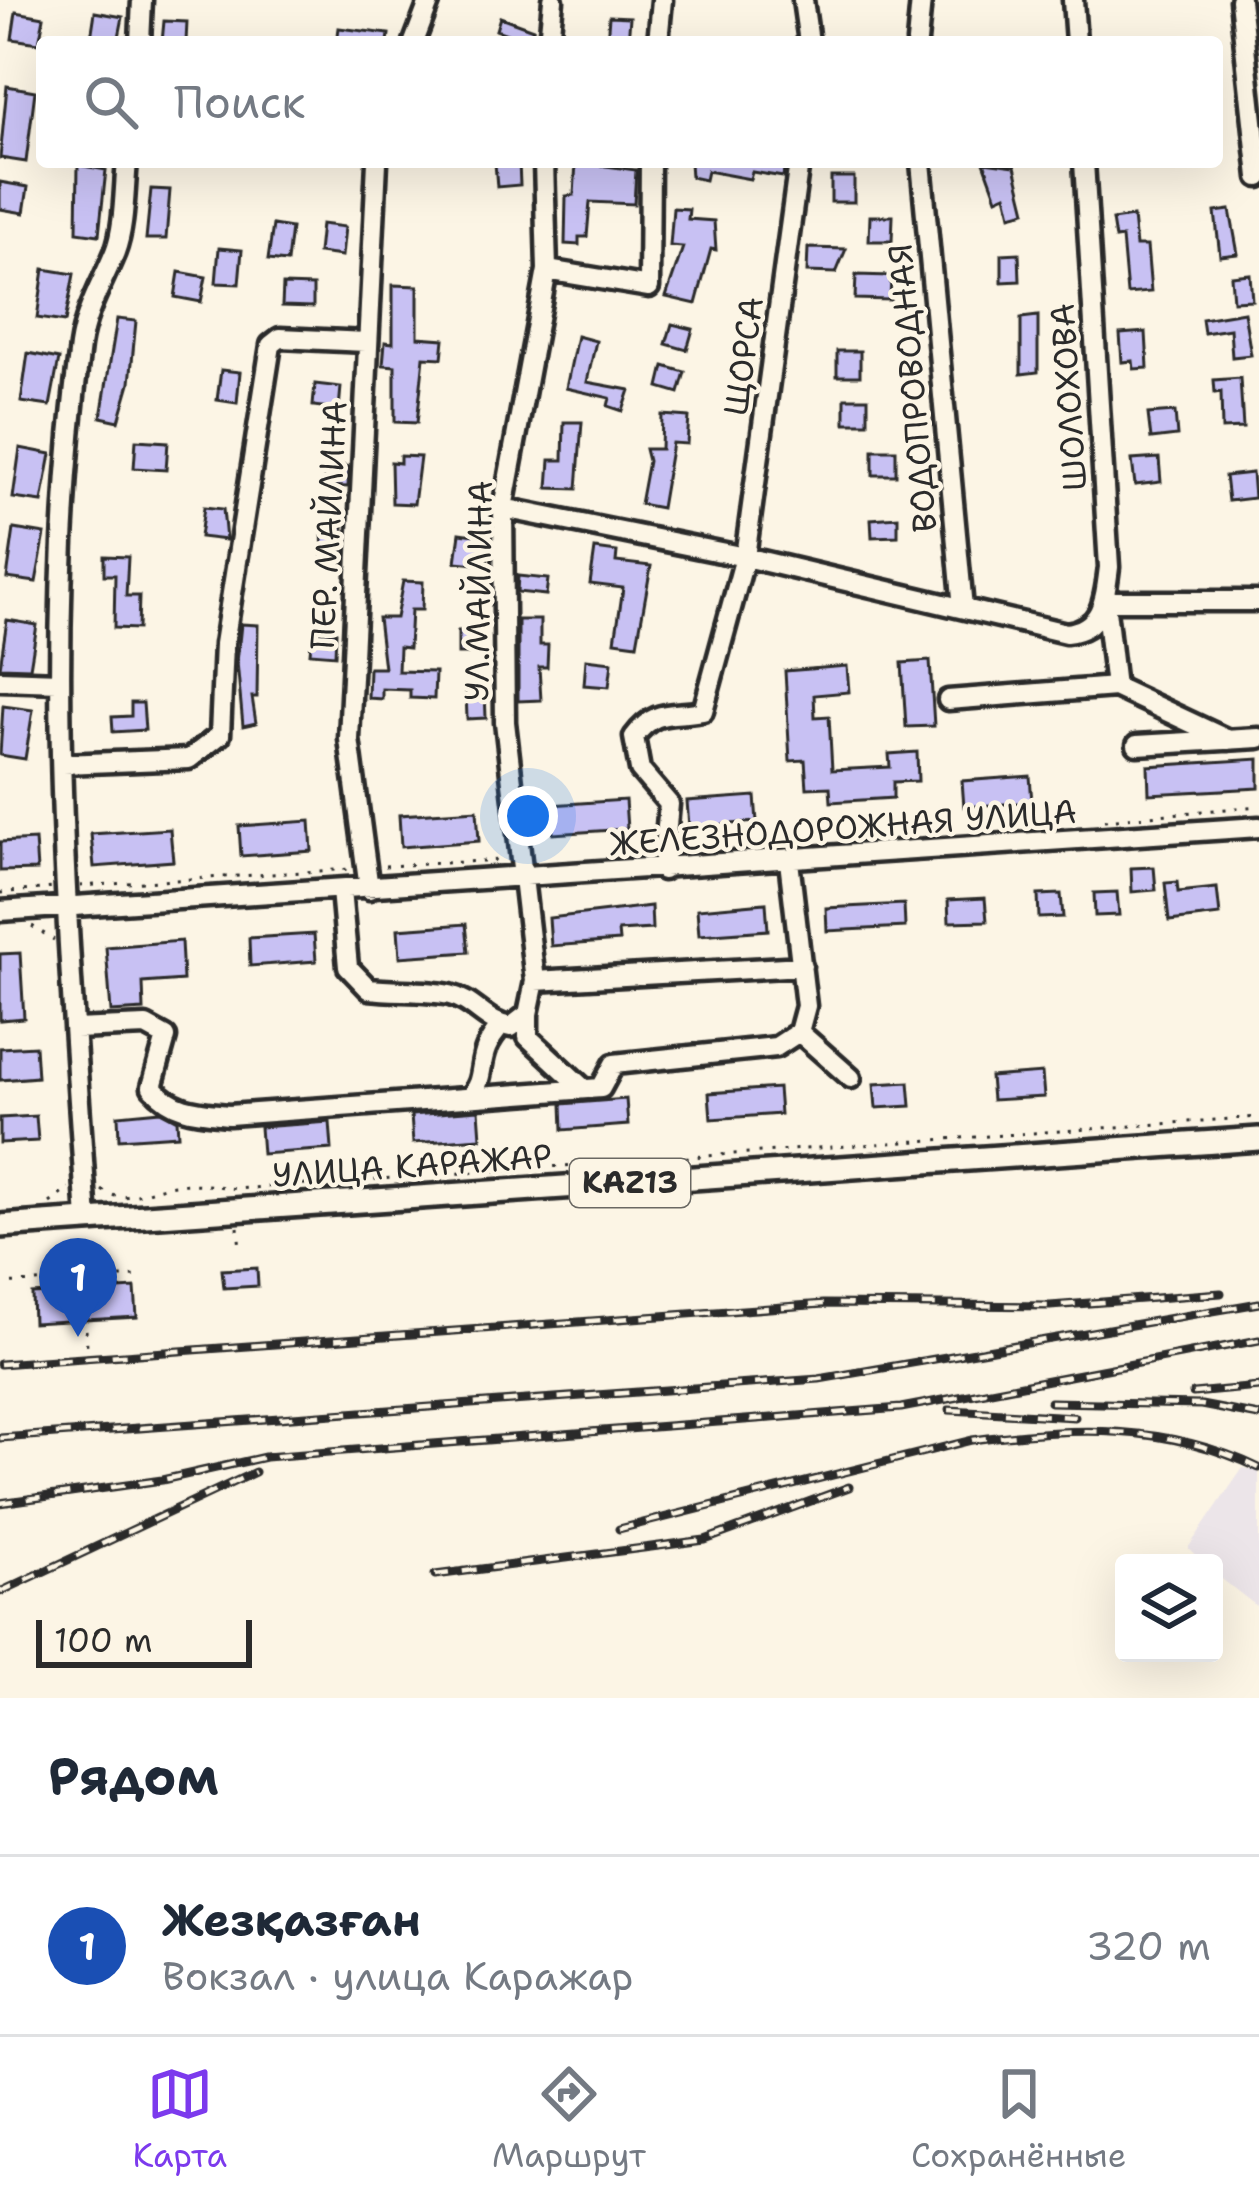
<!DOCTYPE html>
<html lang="ru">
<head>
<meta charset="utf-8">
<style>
  :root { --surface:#fff; --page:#f2f2f3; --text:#1f2937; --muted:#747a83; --line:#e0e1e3; --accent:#7c3aed }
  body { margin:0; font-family:"Shantell Sans",sans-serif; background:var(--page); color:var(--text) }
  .controls { position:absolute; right:36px; bottom:36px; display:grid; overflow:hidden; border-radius:12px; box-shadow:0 12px 48px #0002 }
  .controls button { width:108px; height:108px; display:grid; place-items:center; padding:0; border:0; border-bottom:3px solid var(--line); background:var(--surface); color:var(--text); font:60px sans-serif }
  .scale { position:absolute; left:36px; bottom:30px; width:216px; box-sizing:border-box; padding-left:12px; border:6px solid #2b2b2b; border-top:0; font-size:33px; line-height:42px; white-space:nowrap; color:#2b2b2b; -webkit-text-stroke:9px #fcf5e5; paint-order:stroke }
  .you { position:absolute; left:528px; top:816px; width:42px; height:42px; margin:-30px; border:9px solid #fff; border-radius:50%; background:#1a73e8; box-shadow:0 0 0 18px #1a73e833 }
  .badge { display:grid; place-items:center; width:78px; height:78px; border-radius:50%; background:var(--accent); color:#fff; font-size:39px; font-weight:700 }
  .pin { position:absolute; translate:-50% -99px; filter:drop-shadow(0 3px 6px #0008) }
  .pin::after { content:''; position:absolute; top:63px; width:42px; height:36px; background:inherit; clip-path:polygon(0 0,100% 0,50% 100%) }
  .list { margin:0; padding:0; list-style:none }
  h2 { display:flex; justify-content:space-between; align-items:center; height:156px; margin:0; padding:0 48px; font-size:51px }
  h2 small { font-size:39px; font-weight:400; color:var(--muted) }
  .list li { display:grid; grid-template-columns:78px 1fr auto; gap:36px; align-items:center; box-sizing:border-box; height:180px; padding:0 48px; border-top:3px solid var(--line) }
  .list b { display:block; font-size:45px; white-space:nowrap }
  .list p { margin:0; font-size:39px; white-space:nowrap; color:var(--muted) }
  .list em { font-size:39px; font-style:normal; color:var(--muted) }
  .icon { flex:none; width:66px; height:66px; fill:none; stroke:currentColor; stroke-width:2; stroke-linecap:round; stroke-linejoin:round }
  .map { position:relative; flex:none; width:1259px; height:1698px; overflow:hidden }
  .search { position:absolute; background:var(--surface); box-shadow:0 12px 48px #0002; left:36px; right:36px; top:36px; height:132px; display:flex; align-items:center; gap:30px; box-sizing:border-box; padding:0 42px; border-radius:12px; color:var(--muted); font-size:45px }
  .sheet { height:336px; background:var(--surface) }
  nav { display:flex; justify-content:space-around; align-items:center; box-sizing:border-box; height:168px; border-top:3px solid var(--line); background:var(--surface); font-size:33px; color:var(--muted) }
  nav a { display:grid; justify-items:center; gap:6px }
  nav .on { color:var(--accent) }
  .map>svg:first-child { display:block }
  .built { fill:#ece5e9 }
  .building { fill:#c8c1f3; stroke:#2b2b2b; stroke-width:3 }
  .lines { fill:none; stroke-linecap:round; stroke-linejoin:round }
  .minor-casing { stroke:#2b2b2b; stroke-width:27 }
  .major-casing { stroke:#2b2b2b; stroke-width:30 }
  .path { stroke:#2b2b2b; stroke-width:3; stroke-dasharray:3 9; stroke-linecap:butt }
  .minor { stroke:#fcf5e5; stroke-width:18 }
  .major { stroke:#fcf5e5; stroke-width:21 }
  .rail-casing { stroke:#2b2b2b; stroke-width:9 }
  .rail { stroke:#fcf5e5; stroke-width:4.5; stroke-dasharray:14; stroke-linecap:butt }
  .labels { text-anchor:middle; stroke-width:9; stroke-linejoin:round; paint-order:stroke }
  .shield { fill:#fcf5e5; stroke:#6a6863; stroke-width:3 }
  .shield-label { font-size:30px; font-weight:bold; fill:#2b2b2b }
  .street-label { font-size:33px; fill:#2b2b2b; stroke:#fcf5e5 }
</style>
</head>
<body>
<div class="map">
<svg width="1259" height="1698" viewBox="0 0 1259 1698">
  <rect width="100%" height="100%" fill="#fcf5e5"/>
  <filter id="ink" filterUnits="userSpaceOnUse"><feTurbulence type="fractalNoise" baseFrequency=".00833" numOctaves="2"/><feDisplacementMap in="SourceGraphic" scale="24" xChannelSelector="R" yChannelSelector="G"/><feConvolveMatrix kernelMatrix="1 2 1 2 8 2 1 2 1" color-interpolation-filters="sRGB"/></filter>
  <g filter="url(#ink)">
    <path class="built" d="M1243 1468 1259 1471V1608L1214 1573V1563H1204L1188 1548Z"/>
    <path class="building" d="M16 12 44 17 39 43 12 39Z
      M95 12 123 17 118 42 91 38Z
      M609 16 630 17 628 42H607Z
      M500 17 533 29 529 42H505L507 34 496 30Z
      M164 21 187 22 186 42H162Z
      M339 28 389 34 388 42H337Z
      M7 86 35 91 26 162 0 158Z
      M519 162 520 185 497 187 495 163Z
      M576 162 636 170 634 204 590 202 587 237H579V245L565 244 566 196 574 195Z
      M690 162H785L783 177 752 172 750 179 707 171 705 180 691 177Z
      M984 162 1015 166 1026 211 1011 215 1006 194 997 198Z
      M78 165 106 170 99 235 77 232Z
      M831 177H854V202H831Z
      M0 182 28 187 24 213 0 209Z
      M151 189 170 190 166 239H146Z
      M673 208 689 209 688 219 714 221 716 250 711 249 696 304 666 297 683 247 670 246Z
      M1230 210 1238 254 1220 256 1215 212Z
      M870 216H893L892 241H869Z
      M1133 217 1136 246H1147L1151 292 1127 294 1122 238 1115 239 1112 220Z
      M321 224 345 227 342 256 318 253Z
      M273 225 291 228 287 262 268 260Z
      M219 248 242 250 239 284 216 283Z
      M808 248 846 249 836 273 807 272Z
      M1019 253 1020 281 1002 282V254Z
      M44 269 74 274 65 322 37 318Z
      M179 272 206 277 201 302 175 297Z
      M1250 274 1252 300 1233 301 1231 276Z
      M856 275 891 276 890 300 855 299Z
      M283 285 313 286V307L282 306Z
      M393 285 418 286V337L444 339 442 358 424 357 417 423 395 422V366L383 365 385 342 393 343Z
      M1244 312 1251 355 1232 357 1230 329 1204 333 1202 319Z
      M1038 316V372L1021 374V318Z
      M117 319 136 321 130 383 119 421 101 417Z
      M672 324 693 329 687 350 666 344Z
      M1146 332 1148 368 1134 369 1133 361 1122 362 1120 334Z
      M577 336 596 341 587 382 630 390 623 411 608 406 610 398 566 388Z
      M837 351H860V376H837Z
      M28 353 59 359 50 406 21 402Z
      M664 366 685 372 679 393 659 387Z
      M221 370 240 372 237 403 217 400Z
      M1240 378 1243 428 1222 429 1221 392 1215 393 1214 380Z
      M315 384 341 387 339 409 313 406Z
      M845 398H868V423H845Z
      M1175 412 1177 436 1151 439 1148 414Z
      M662 415 689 417 687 444 672 443 661 508 640 504 648 461 645 449H661Z
      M564 422H582L577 489 548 488 550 460H563Z
      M136 440 168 442 166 470 134 468Z
      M20 448 51 454 42 502 13 498Z
      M873 450H896V475H873Z
      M400 456 420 457 414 504 392 503 391 462 400 463Z
      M1159 458 1161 482 1135 485 1132 460Z
      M325 460 349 467 348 487 324 486Z
      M1252 473 1254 498 1228 501 1225 476Z
      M204 507 223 509 226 540 200 537Z
      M898 517V536L872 537 871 519Z
      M322 525H343V562H323Z
      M14 529 45 534 36 582 7 578Z
      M460 533 490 537 487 565 456 562Z
      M595 549 617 552 616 562 651 566 637 644 615 641 623 588 590 584Z
      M104 556 128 557 126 596H139L138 629 114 628 115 575H104Z
      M518 576 548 579 546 595 517 592Z
      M403 581 423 582 422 610H411L409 648 399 647 398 671 435 672 434 699 410 698V690L382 689V699L368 698 369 668H384L378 618H396Z
      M7 620 37 625 30 668 0 667Z
      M518 620H540V645H548L547 667H539L541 700 518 701Z
      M241 624 258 625 257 697H252L256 723 243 726 237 662Z
      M312 631 336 632 335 655 310 653Z
      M458 631H479V654H458Z
      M586 659 612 662 609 687 584 685Z
      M930 661 934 726 906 727 902 663Z
      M847 666 849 692 814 695 815 717 829 716 832 770 890 767 889 754 917 752 918 781 893 782V798L831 802 830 787 807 788 805 760 790 761 785 671Z
      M485 691 486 718 467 719 466 692Z
      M131 703H143L145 730 113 732 112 717 131 716Z
      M3 706 33 710 25 759 0 755Z
      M1259 759V788L1149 794 1148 766Z
      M1030 776 1032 802 964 807 962 781Z
      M755 796 757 822 689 827 687 801Z
      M625 800 627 829 553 834 551 805Z
      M477 810 479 841 401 847 399 815Z
      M310 821 312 851 241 856 239 826Z
      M170 829 173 861 94 867 91 834Z
      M35 840 37 870 0 871V842Z
      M1154 867 1156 890 1132 892 1131 868Z
      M1177 882 1178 892 1217 888 1220 915 1169 921 1165 883Z
      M1117 892 1119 915 1095 916 1094 893Z
      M1061 894 1063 917 1039 918 1038 895Z
      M985 898 987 921 949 922 948 900Z
      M766 903 768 930 699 935 697 909Z
      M904 904 905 927 827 931 826 908Z
      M651 906 652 929 618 931 619 941 551 946 549 918Z
      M466 924 469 952 400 957 398 929Z
      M314 934 316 961 250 966 249 938Z
      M181 941 183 980 143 983 144 1010 111 1012 106 947Z
      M20 953 24 1018 0 1020V954Z
      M35 1046 37 1077 0 1080V1048Z
      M1042 1073 1044 1097 992 1100 990 1077Z
      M909 1082 911 1106 876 1108 874 1084Z
      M778 1088 780 1114 711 1119 709 1093Z
      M626 1099 628 1125 563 1130 562 1104Z
      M479 1110 481 1138 413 1143 411 1115Z
      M160 1111 177 1120 178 1135 119 1139 118 1115Z
      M36 1116 38 1141 0 1143V1118Z
      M330 1122 332 1149 262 1154 260 1127Z
      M257 1268 258 1286 224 1288 222 1270Z
      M135 1288 137 1317 33 1323 32 1294Z"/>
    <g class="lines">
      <g class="minor-casing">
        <path id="minor" d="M803 0 809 42
          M1073 0 1076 42
          M1240 0 1259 177
          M140 42 142 0
          M414 42 430 0
          M549 42 553 0
          M658 42 662 0
          M917 42 921 0
          M921 162 963 608
          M547 270 649 287 650 162
          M503 508 745 557 1066 633C1103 629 1105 599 1109 567L1084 162
          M0 680 59 682
          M948 700 1115 687
          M1228 740 1115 687 1105 601H1259
          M1137 745 1259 738
          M63 764 189 759 220 735 224 644 271 345 280 338 366 342
          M663 870 669 804 640 770 634 737C656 707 672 717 703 711L745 557 799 162
          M369 889 349 739 377 162
          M341 890 348 967 369 989C395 992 425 990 450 995 475 1001 485 1023 511 1027L528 1014 535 981 505 722 503 508 547 270 544 162
          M0 911 1259 827
          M535 981 802 966
          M528 1014V1037L584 1089
          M75 1029 146 1026 166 1037 152 1087C174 1112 198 1112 229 1115L601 1088 614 1064 776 1047 799 1032 806 1006 789 861
          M799 1032 851 1078
          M469 1098C490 1073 472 1057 502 1025
          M87 1220C68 930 41 636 80 346 85 311 102 284 115 252 125 226 124 190 127 162"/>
      </g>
      <g class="major-casing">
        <path id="major" d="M0 1226 1259 1139"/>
      </g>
      <path class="path" d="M1104 820 1259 806
        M385 866 501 860
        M80 886 351 869
        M0 893 52 888
        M32 926 54 940
        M102 1190C124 1205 145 1191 168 1186 191 1182 213 1185 236 1189L1259 1117
        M50 1203 69 1188
        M238 1227 240 1249
        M83 1282 87 1346
        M0 1284 138 1276"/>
      <use href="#minor" class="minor"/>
      <use href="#major" class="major"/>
      <g class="rail-casing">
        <path id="rail" d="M0 1364 824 1304 1050 1306 1221 1293
          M1193 1393 1259 1387
          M1050 1402 1201 1405 1259 1416
          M949 1410 1075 1417
          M0 1438 819 1379 1259 1303
          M0 1503 162 1480 265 1457 901 1408 1259 1340
          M619 1529 972 1440C1072 1427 1166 1423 1259 1468
          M435 1575 705 1540 849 1487
          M0 1592 255 1472"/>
      </g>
      <use href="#rail" class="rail"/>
    </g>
  </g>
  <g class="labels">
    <rect class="shield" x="570" y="1159" width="120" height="48" rx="9"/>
    <g class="shield-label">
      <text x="630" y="1193">KAZ13</text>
    </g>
    <g class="street-label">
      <text transform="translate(743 356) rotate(-82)" y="12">ЩОРСА</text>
      <text transform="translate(912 388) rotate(-95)" y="12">ВОДОПРОВОДНАЯ</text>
      <text transform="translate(1068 397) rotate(-94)" y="12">ШОЛОХОВА</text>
      <text transform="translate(328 525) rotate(-87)" y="12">ПЕР. МАЙЛИНА</text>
      <text transform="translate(478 591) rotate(-89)" y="12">УЛ.МАЙЛИНА</text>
      <text transform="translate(843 827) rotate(-4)" y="12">ЖЕЛЕЗНОДОРОЖНАЯ УЛИЦА</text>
      <text transform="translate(412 1165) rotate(-4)" y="12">УЛИЦА КАРАЖАР</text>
    </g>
  </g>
</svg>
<div class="controls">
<button><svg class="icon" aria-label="layers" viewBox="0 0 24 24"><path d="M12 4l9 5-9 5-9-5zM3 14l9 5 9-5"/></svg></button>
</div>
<div class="scale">100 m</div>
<div class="you"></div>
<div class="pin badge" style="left:78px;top:1337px;background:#1a4fb4">1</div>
<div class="search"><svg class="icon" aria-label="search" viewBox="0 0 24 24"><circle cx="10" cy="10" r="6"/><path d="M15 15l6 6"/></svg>Поиск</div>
</div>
<section class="sheet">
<h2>Рядом<small></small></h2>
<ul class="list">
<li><span class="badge" style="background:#1a4fb4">1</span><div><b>Жезқазған</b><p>Вокзал · улица Каражар</p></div><em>320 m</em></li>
</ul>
</section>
<nav>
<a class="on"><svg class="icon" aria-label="map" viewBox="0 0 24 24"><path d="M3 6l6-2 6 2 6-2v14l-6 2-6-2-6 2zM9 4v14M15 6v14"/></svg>Карта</a>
<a><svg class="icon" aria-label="directions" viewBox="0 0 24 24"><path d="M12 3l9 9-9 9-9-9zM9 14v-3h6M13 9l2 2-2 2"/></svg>Маршрут</a>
<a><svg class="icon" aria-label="saved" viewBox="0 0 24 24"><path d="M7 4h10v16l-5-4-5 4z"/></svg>Сохранённые</a>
</nav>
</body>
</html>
